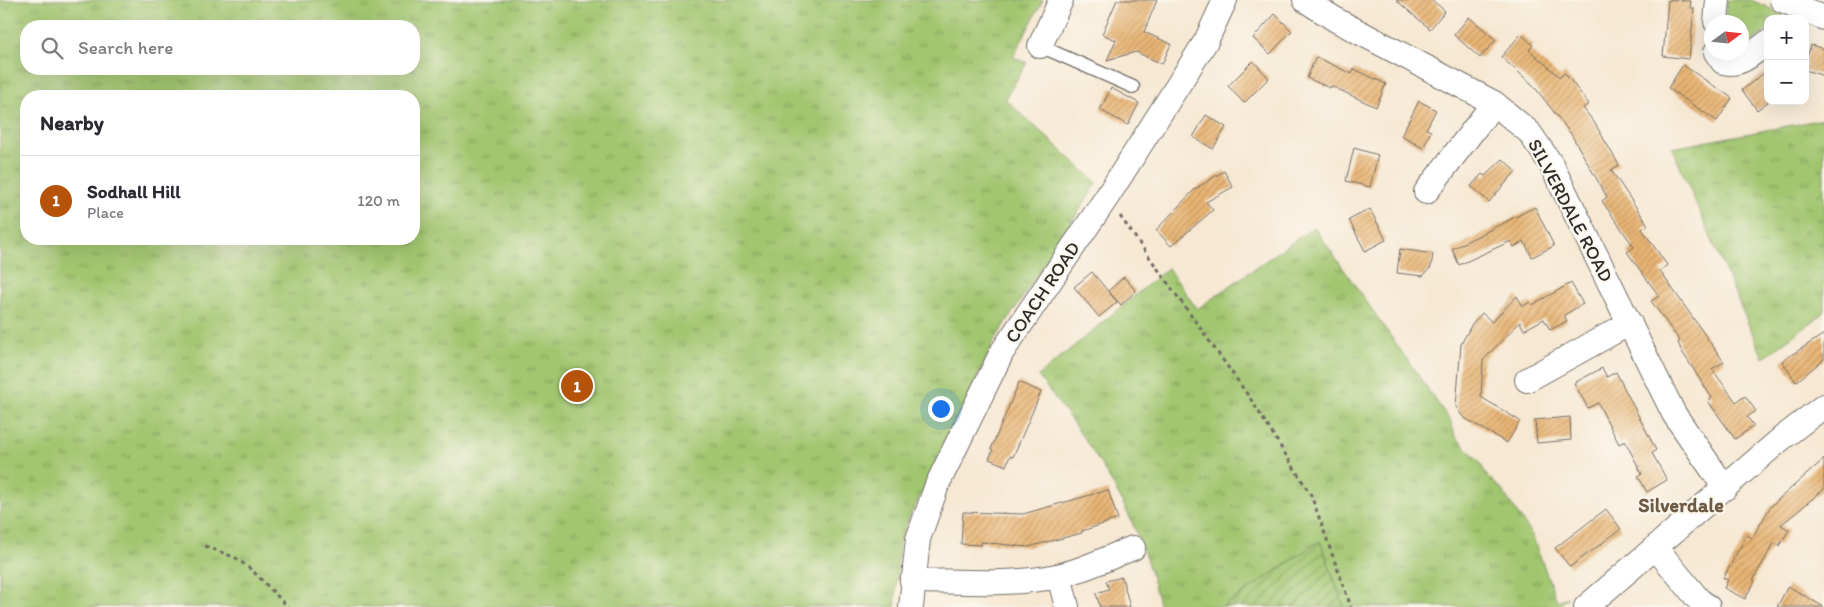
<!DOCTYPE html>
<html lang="en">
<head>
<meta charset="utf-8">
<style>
  :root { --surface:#fff; --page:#f2f2f3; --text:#2b2b33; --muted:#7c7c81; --line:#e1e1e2; --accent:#b45309 }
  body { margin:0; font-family:Itim,sans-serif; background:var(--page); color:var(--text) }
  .controls { position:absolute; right:15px; top:15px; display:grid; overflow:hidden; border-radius:10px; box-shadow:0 5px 20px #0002 }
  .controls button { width:45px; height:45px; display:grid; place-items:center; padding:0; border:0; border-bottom:1px solid var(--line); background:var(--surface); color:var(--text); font:25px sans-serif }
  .compass { position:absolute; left:1704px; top:15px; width:45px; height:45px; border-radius:50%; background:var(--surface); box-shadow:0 5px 20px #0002; rotate:75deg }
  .you { position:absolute; left:940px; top:408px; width:18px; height:18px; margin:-12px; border:4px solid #fff; border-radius:50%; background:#1a73e8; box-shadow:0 0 0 8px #1a73e833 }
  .badge { display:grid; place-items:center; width:32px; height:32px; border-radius:50%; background:var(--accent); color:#fff; font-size:16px; font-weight:700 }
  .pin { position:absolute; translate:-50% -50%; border:2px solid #fff; box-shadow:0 1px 5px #0006 }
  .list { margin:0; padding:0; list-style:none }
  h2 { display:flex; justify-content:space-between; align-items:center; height:65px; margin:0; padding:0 20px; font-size:21px }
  h2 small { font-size:16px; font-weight:400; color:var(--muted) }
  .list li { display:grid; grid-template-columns:32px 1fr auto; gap:15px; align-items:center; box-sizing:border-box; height:90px; padding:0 20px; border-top:1px solid var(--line) }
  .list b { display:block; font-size:19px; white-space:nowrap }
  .list p { margin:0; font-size:16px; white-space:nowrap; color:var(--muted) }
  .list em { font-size:16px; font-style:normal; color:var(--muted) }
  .icon { flex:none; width:28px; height:28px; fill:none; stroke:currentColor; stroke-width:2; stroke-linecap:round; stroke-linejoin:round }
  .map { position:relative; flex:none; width:1824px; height:607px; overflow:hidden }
  .search { position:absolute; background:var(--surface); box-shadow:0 5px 20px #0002; left:20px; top:20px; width:400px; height:55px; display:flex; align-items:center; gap:12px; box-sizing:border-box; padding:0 18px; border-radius:20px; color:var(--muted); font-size:19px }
  .panel { position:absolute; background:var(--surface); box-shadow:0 5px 20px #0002; left:20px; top:90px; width:400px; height:155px; border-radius:20px }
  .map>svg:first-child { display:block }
  .grass { fill:url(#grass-tufts); stroke:#66784e; fill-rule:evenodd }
  .garden { fill:url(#garden-furrows); stroke:#66784e }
  .building { fill:url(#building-hatch) }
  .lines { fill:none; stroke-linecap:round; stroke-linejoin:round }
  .lane-casing { stroke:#726d66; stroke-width:15 }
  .street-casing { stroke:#726d66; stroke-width:26 }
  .path { stroke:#726d66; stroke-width:3; stroke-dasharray:4 4; stroke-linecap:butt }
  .lane { stroke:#fff; stroke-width:12 }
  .street { stroke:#fff; stroke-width:24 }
  .labels { text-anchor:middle; stroke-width:4.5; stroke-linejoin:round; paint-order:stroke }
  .street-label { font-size:19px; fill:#2b2b2b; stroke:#fbf7ec }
  .neighbourhood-label { font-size:20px; font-weight:bold; fill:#6e5b45; stroke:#fbf7ec }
</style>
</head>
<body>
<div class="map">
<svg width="1824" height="607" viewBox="0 0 1824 607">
  <defs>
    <pattern id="grass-tufts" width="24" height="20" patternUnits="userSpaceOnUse" patternTransform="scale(1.25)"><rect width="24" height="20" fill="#a1c670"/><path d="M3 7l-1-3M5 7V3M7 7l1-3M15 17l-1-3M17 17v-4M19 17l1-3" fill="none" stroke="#83a15c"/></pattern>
    <pattern id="garden-furrows" width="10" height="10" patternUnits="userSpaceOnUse" patternTransform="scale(1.25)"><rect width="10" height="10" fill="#a1c670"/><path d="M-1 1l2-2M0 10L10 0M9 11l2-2" fill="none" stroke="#83a15c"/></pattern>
    <pattern id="building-hatch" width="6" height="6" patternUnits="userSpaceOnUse" patternTransform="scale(1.25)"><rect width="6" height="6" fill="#e9b574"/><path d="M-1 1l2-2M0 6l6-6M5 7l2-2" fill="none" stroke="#bd935f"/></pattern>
  </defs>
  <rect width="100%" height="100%" fill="#fbf7ec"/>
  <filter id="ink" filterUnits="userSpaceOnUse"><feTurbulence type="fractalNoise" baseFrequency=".02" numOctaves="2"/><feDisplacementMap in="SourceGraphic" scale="10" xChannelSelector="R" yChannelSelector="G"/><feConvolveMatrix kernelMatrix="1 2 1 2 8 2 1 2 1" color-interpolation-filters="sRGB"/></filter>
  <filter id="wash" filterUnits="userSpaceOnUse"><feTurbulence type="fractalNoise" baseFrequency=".0096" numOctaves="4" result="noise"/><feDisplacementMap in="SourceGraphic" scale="20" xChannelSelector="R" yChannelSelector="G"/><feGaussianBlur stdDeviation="1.12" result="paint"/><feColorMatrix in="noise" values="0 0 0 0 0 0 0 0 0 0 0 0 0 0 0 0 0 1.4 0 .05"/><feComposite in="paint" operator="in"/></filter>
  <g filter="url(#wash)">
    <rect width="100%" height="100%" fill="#f6e8d3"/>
    <path class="grass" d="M0 0H1043L1013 57 1027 63 1005 99 1097 183 994 341 953 431 909 518 899 543 895 607H0ZM26 26H414V69H26ZM26 96H414V239H26Z
      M1727 0H1751L1781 13 1784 19H1768V30L1742 49V22H1725Z
      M1824 119V313L1763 358 1672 148Z
      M1314 227 1451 422 1455 436 1479 461 1487 476 1501 489 1532 535 1557 601 1568 597 1558 607H1344L1320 541 1223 607H1160C1152 577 1144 548 1131 520 1108 469 1072 420 1038 376L1168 268 1197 309Z"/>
    <path class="garden" d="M1320 541 1344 607H1223Z"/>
    <g id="blocks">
      <path class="building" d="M1117 0H1157L1144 32 1171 44 1162 64 1136 52 1107 60 1116 40 1102 34Z
        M1396 0H1432L1445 11 1430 29Z
        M1668 0 1691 1 1690 8H1694L1689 59 1663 56Z
        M1275 14 1292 31 1270 54 1253 38Z
        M1469 17 1496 40 1480 58 1454 35Z
        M1521 34 1533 45 1529 50 1560 77 1565 73 1589 104 1583 108 1594 122 1619 165 1611 170 1648 225 1642 229 1667 265 1660 271 1724 362 1712 369 1736 402 1745 396 1756 411 1747 417 1754 426 1735 439 1708 401 1712 398 1681 350 1678 342 1680 341 1651 301 1659 296 1627 252 1634 247 1602 201 1607 197 1571 134 1533 85 1501 57Z
        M1811 45 1824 49V76L1805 70V62Z
        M1316 57 1352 74 1354 69 1386 84 1376 107 1331 86 1330 88 1307 78Z
        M1253 61 1269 78 1244 103 1228 86Z
        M1683 65 1732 98 1717 121 1668 88Z
        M1768 70V102L1757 110 1742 90Z
        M1111 88 1139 103 1128 125 1100 110Z
        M1419 101 1436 110 1426 129 1431 131 1423 148 1401 136Z
        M1206 115 1226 127 1213 149 1193 137Z
        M1354 148 1378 155 1370 187 1346 181Z
        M1503 159 1516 171 1489 202 1471 186 1482 174 1485 176Z
        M1224 171 1233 187 1206 202 1213 210 1171 246 1156 230 1195 189Z
        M1535 207 1554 246 1532 257 1524 241 1514 247 1511 241 1459 265 1452 249Z
        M1370 209 1386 240 1365 251 1349 220Z
        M1400 249 1433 254 1431 267 1423 276 1397 273Z
        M1092 272 1117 302 1099 317 1074 287Z
        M1124 277 1136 291 1121 305 1108 291Z
        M1571 283 1583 304 1564 315 1567 321 1550 330 1544 319 1524 330 1520 322 1483 360 1481 397 1520 421 1507 443 1463 417 1456 407 1461 344 1472 324 1482 313 1492 322 1517 296 1523 306 1530 302 1532 305Z
        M1824 334V359L1796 382 1782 361Z
        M1602 368 1607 377 1616 372 1656 450 1652 453 1667 480 1647 492 1638 476 1642 474 1625 441 1619 444 1598 403 1588 408 1574 383Z
        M1019 382 1041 392 1013 457 1010 456 1006 466 989 459 993 450 991 449Z
        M1570 417 1571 440 1537 443 1535 420Z
        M1824 459V489L1781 525 1789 530 1779 546 1774 543 1753 580 1755 581 1745 599 1724 588 1728 580 1723 578 1747 535 1752 538 1771 506Z
        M1108 490 1118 519 1082 531V533L1028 547 981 542V545L961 544 963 512 1023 514Z
        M1606 509 1621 529 1570 567 1555 548Z
        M1122 577 1130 607H1100L1096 593 1109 589 1106 581Z
        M1788 586 1824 607H1777Z"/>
    </g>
  </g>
  <g filter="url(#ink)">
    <use href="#blocks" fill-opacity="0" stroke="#726d66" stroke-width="1"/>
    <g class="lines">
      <g class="lane-casing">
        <path id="lane" d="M1040 46 1133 87"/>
      </g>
      <g class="street-casing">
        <path id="street" d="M1305 0 1336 20 1494 103 1529 132 1551 164 1674 414 1725 488
          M1782 0 1824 18
          M1716 22 1718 0
          M1040 46 1061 0
          M1716 52 1723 62C1741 67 1754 52 1768 42
          M1426 192 1494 103
          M1527 380 1630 323
          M1656 548 1698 599 1708 607
          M1059 576 1067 607
          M912 581C959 581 1011 586 1057 576 1083 571 1109 557 1133 548
          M911 607 918 539 937 485 1002 352 1107 197 1182 79 1206 41 1225 0
          M1586 607 1781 439 1824 406"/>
      </g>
      <path class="path" d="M1120 216 1250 398 1311 495 1351 607
        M205 546 236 558 253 571 288 607"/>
      <use href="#lane" class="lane"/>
      <use href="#street" class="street"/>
    </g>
  </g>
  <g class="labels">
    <g class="street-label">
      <text transform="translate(1571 210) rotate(62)" y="7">SILVERDALE ROAD</text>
      <text transform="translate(1042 292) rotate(-56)" y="7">COACH ROAD</text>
    </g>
    <g class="neighbourhood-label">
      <text x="1681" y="512">Silverdale</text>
    </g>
  </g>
</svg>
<div class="controls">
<button>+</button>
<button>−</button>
</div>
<svg class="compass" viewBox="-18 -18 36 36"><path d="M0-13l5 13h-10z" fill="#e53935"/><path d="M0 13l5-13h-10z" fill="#7c7c81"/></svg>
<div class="you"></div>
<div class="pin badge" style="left:577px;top:386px">1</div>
<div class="search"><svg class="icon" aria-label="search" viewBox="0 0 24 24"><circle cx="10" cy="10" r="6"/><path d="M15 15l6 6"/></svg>Search here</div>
<section class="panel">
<h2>Nearby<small></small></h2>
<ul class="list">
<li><span class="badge">1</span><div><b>Sodhall Hill</b><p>Place</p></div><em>120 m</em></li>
</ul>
</section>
</div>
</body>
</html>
